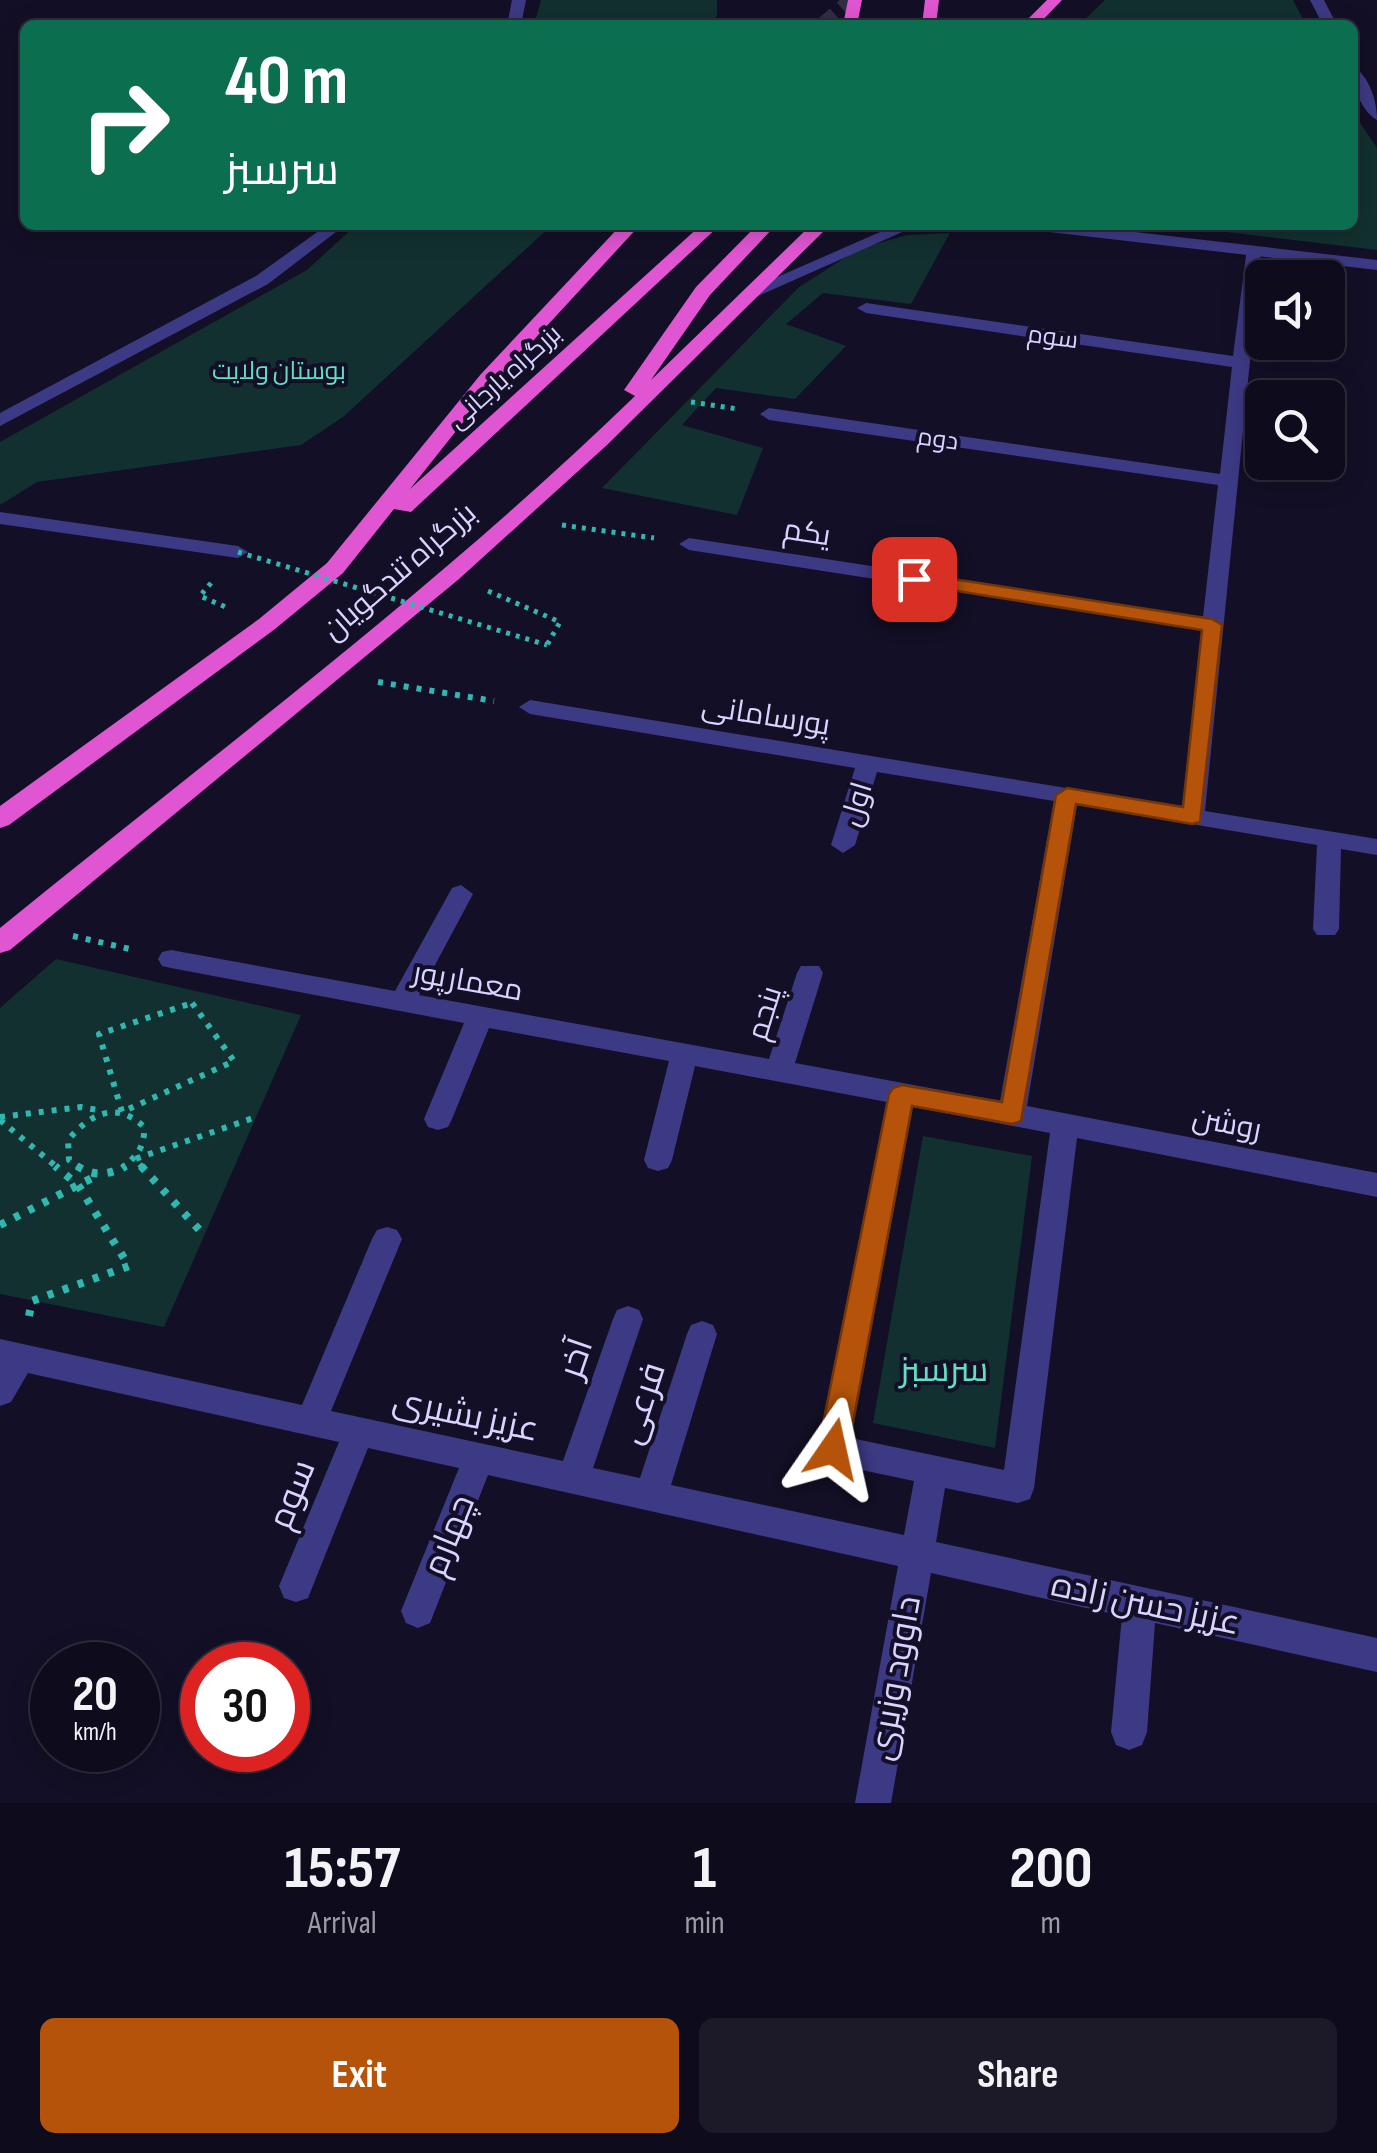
<!DOCTYPE html>
<html lang="en">
<head>
<meta charset="utf-8">
<style>
  body { margin:0; font-family:"Sofia Sans Condensed",Cairo,sans-serif; background:#1c1929; color:#f1f3f6; height:100vh; display:flex; flex-direction:column; font-size:38px; white-space:nowrap }
  * { box-sizing:border-box; margin:0 }
  p { font-size:32px; color:#9b9ba3 }
  .icon { flex:none; width:55px; height:55px; fill:none; stroke:currentColor; stroke-width:2; stroke-linecap:round; stroke-linejoin:round }
  .map { position:relative; height:1803px; overflow:hidden }
  .sheet { display:flex; flex-direction:column; background:#0e0b1c; flex:1 }
  .sheet>* { flex:none }
  .top-card { position:absolute; left:20px; top:20px; width:1338px; height:210px; border-radius:15px; box-shadow:0 5px 25px #0003,0 0 0 2px #2e2b3b; background:#0b6e4f; color:#fff; overflow:hidden }
  .fabs { position:absolute; left:1245px; top:260px; display:grid; gap:20px }
  .fabs a { display:grid; place-items:center; width:100px; height:100px; border-radius:15px; background:#0e0b1c; box-shadow:0 5px 25px #0003,0 0 0 2px #2e2b3b; font-size:50px }
  .speed { position:absolute; left:30px; top:1642px; display:flex; gap:20px; font-size:50px; font-weight:700; text-align:center }
  .speed>* { display:grid; place-content:center; width:130px; height:130px; border-radius:50%; background:#0e0b1c; box-shadow:0 5px 25px #0003,0 0 0 2px #2e2b3b; line-height:1 }
  .speed small { font-size:25px; font-weight:400 }
  .speed .limit { border:15px solid #d22; background:#fff; color:#111 }
  .pin { position:absolute; display:grid; place-items:center; width:85px; height:85px; color:#fff; margin:-42px; border-radius:20px; box-shadow:0 5px 15px #0006 }
  .me { position:absolute; width:110px; margin:-55px; rotate:11deg; stroke-linejoin:round; filter:drop-shadow(0 0 8px #0008) }
  .turn { display:flex; align-items:center; gap:35px; height:210px; padding:0 40px; font-size:45px }
  .turn .icon { width:130px; height:130px; stroke-width:2.5 }
  .turn b { display:block; font-size:70px; line-height:85px }
  .eta { display:flex; justify-content:space-evenly; align-items:center; height:170px; text-align:center }
  .eta b { font-size:60px; font-weight:700; line-height:70px }
  .button { display:flex; gap:20px; margin-top:auto; padding:20px 40px }
  .button a { flex:1; height:115px; border-radius:15px; background:#b45309; color:#fff; font-size:40px; font-weight:700; line-height:115px; text-align:center }
  .button a+a { background:#1c1929; color:#f1f3f6 }
  .map>svg:first-child { display:block }
</style>
</head>
<body>
<div class="map">
<svg width="1377" height="1803" viewBox="0 0 1377 1803">
  <rect width="100%" height="100%" fill="#130f26"/>
  <g fill="#12302f">
    <polygon points="541,0 717,0 717,15 711,25 534,25"/>
    <polygon points="1105,0 1293,0 1306,25 1079,25"/>
    <polygon points="1353,112 1377,148 1377,250 1168,225 1352,225"/>
    <polygon points="356,225 552,225 343,417 301,445 37,482 0,505 0,442 307,270"/>
    <polygon points="950,233 911,304 823,293 786,324 846,346 795,399 716,388 682,425 763,448 737,515 602,488 798,288 858,249 907,235"/>
    <polygon points="56,959 301,1015 164,1327 0,1294 0,1008"/>
    <polygon points="923,1136 1032,1156 995,1448 873,1423"/>
  </g>
  <g fill="none" stroke-linecap="round" stroke-linejoin="round">
    <polyline stroke="#312d47" stroke-width="16" stroke-dasharray="16 9" stroke-linecap="butt" points="823,25 852,0"/>
    <g stroke="#2fb8b0" stroke-width="5" stroke-dasharray="4 6" stroke-linecap="butt">
      <polyline points="691,402 738,409"/>
      <polyline points="562,525 654,538"/>
      <polyline points="211,583 200,596 228,608"/>
      <polyline points="488,591 560,622 547,645"/>
    </g>
    <g stroke="#2fb8b0" stroke-width="6" stroke-dasharray="5 8" stroke-linecap="butt">
      <polyline points="378,682 494,701"/>
      <polyline points="73,936 134,950"/>
      <polygon points="192,1003 234,1061 122,1112 99,1034"/>
      <polyline points="0,1117 81,1107 103,1111"/>
      <polyline points="0,1120 58,1168"/>
      <path d="M81 1168 69 1160 68 1140C90 1114 116 1100 144 1127 145 1147 137 1156 122 1168"/>
      <polyline points="143,1168 135,1159 256,1117"/>
    </g>
    <g stroke="#2fb8b0" stroke-width="8" stroke-dasharray="6 10" stroke-linecap="butt">
      <path d="M77 1166C94 1177 109 1175 126 1166"/>
      <polyline points="141,1166 204,1235"/>
      <polyline points="0,1225 98,1175"/>
      <polyline points="29,1316 32,1301 129,1266 78,1185 55,1166"/>
    </g>
    <g fill="#3d3a85" fill-rule="evenodd">
      <polygon points="512,0 526,0 521,25 507,25"/>
      <polygon points="327,225 345,225 268,284 0,426 0,413 256,276"/>
      <polygon points="0,512 238,546 248,552 238,558 0,524"/>
    </g>
    <path fill="#3d3a85" fill-rule="evenodd" d="M1247 248 1261 251 1205 811 1377 839V855L1341 849 1339 929 1335 935H1317L1313 929 1317 845 1077 805 1027 1106 1377 1173V1197L1077 1138 1034 1488 1030 1499 1018 1503 945 1488 936 1542 1377 1638V1672L1155 1623 1147 1732 1142 1745 1129 1750 1116 1745 1111 1732 1122 1616 931 1573 891 1803H855L898 1566 488 1475 430 1623 418 1628 406 1623 401 1611 459 1468 368 1448 308 1598 296 1602 284 1598 279 1586 339 1442 28 1373 11 1402 0 1406V1339L302 1405 372 1239 377 1230 387 1227 397 1230 402 1239 331 1411 563 1461 613 1319 617 1310 628 1306 639 1310 643 1319 593 1468 640 1478 687 1334 691 1325 702 1321 713 1325 717 1334 671 1485 904 1535 914 1481 833 1464 822 1459 817 1449 887 1102 695 1066 672 1160 668 1168 658 1171 648 1168 644 1160 669 1061 489 1028 452 1119 448 1127 438 1130 428 1127 424 1119 464 1023 171 968 162 966 158 959 162 952 171 950 395 991 452 888 461 885 473 894 419 995 769 1059 797 973 801 966H819L823 973 795 1063 1000 1101 1054 801 877 772 855 845 843 853 831 845 855 768 530 714 519 707 530 700 1182 807 1202 630 689 550 679 544 689 538 1203 617 1218 485 769 420 760 414 769 408 1220 474 1232 367 866 313 857 308 866 303 1233 356ZM913 1107 1050 1133 1004 1470 851 1438Z"/>
    <g fill="#3d3a85" fill-rule="evenodd">
      <polygon points="1310,0 1324,0 1337,25 1323,25"/>
      <path d="M1352 65C1369 76 1377 100 1377 120 1360 110 1352 85 1352 65Z"/>
      <polygon points="896,225 918,225 756,297 741,293"/>
      <polygon points="1024,225 1074,225 1377,260 1377,270 1032,230"/>
    </g>
    <g fill="#e055d1" fill-rule="evenodd">
      <polygon points="848,0 862,0 857,25 843,25"/>
      <polygon points="925,0 939,0 936,25 922,25"/>
      <polygon points="1047,0 1062,0 1038,25 1022,25"/>
      <polygon points="621,225 640,225 495,382 410,489 701,225 720,225 411,512 394,509 343,573 275,629 9,825 0,828 0,806 259,619 327,563 481,374"/>
      <path d="M757 225H776L710 295 651 380 811 225H830L607 445 459 579 10 950 0 953V928C214 754 437 588 635 396L624 390 696 287Z"/>
    </g>
    <polyline stroke="#2fb8b0" stroke-width="5" stroke-dasharray="4 6" stroke-linecap="butt" points="238,552 547,645"/>
  </g>
  <polygon fill="#b45309" stroke="#753606" stroke-width="2.5" points="914,573 1212,619 1222,625 1200,822 1192,824 1076,804 1021,1121 1012,1124 912,1106 848,1449 843,1459 833,1463 823,1459 818,1449 889,1094 893,1088 902,1085 1002,1102 1056,795 1067,788 1183,807 1202,630 907,583 907,575"/>
  <g text-anchor="middle" stroke-width="8" stroke-linejoin="round" paint-order="stroke">
    <g font-size="25" fill="#d9d4ff" stroke="#130f26">
      <text transform="translate(1053 336) rotate(8)" y="9">سوم</text>
      <text transform="translate(504 376) rotate(-42)" y="9">بزرگراه یارجانی</text>
      <text transform="translate(938 438) rotate(8)" y="9">دوم</text>
    </g>
    <g font-size="25" fill="#5fe0c0" stroke="#130f26">
      <text x="279" y="379">بوستان ولایت</text>
    </g>
    <g font-size="30" fill="#d9d4ff" stroke="#130f26">
      <text transform="translate(807 532) rotate(9)" y="10">یکم</text>
      <text transform="translate(399 571) rotate(-41)" y="10">بزرگراه تندگویان</text>
      <text transform="translate(766 715) rotate(9)" y="10">پورسامانی</text>
      <text transform="translate(856 804) rotate(-73)" y="10">اول</text>
      <text transform="translate(468 981) rotate(10)" y="10">معمارپور</text>
      <text transform="translate(764 1013) rotate(-73)" y="10">پنجم</text>
      <text transform="translate(1227 1123) rotate(11)" y="10">روشن</text>
    </g>
    <g font-size="35" fill="#d9d4ff" stroke="#130f26">
      <text transform="translate(575 1358) rotate(-71)" y="12">آخر</text>
      <text transform="translate(641 1403) rotate(-72)" y="12">فرعی</text>
      <text transform="translate(466 1414) rotate(12)" y="12">عزیز بشیری</text>
      <text transform="translate(291 1494) rotate(-68)" y="12">سوم</text>
      <text transform="translate(448 1535) rotate(-68)" y="12">چهارم</text>
      <text transform="translate(1146 1603) rotate(12)" y="12">عزیز حسن زاده</text>
      <text transform="translate(894 1678) rotate(-80)" y="12">داوود وزیری</text>
    </g>
    <g font-size="35" fill="#5fe0c0" stroke="#130f26">
      <text x="944" y="1381">سرسبز</text>
    </g>
  </g>
</svg>
<div class="fabs">
<a><svg class="icon" aria-label="sound" viewBox="0 0 24 24"><path d="M4 9h4l5-4v14l-5-4H4zM17 9q2 3 0 6"/></svg></a>
<a><svg class="icon" aria-label="search" viewBox="0 0 24 24"><circle cx="10" cy="10" r="6"/><path d="M15 15l6 6"/></svg></a>
</div>
<div class="speed"><div>20<small>km/h</small></div><div class="limit">30</div></div>
<div class="pin" style="left:914px;top:579px;background:#d93025"><svg class="icon" aria-label="arrive" viewBox="0 0 24 24"><path d="M6 21V4h12l-3 4 3 4H6"/></svg></div>
<svg class="me" style="left:833px;top:1449px" viewBox="-20 -20 40 40"><path d="M0-17L14 15 0 8-14 15z" fill="#b45309" stroke="#fff" stroke-width="4"/></svg>
<div class="top-card">
<div class="turn"><svg class="icon" aria-label="right" viewBox="0 0 24 24"><path d="M7 20v-9h11M14 6l5 5-5 5"/></svg><div><b>40 m</b>سرسبز</div></div>
</div>
</div>
<section class="sheet">
<div class="eta">
<div><b>15:57</b><p>Arrival</p></div>
<div><b>1</b><p>min</p></div>
<div><b>200</b><p>m</p></div>
</div>
<div class="button"><a>Exit</a><a>Share</a></div>
</section>
</body>
</html>
